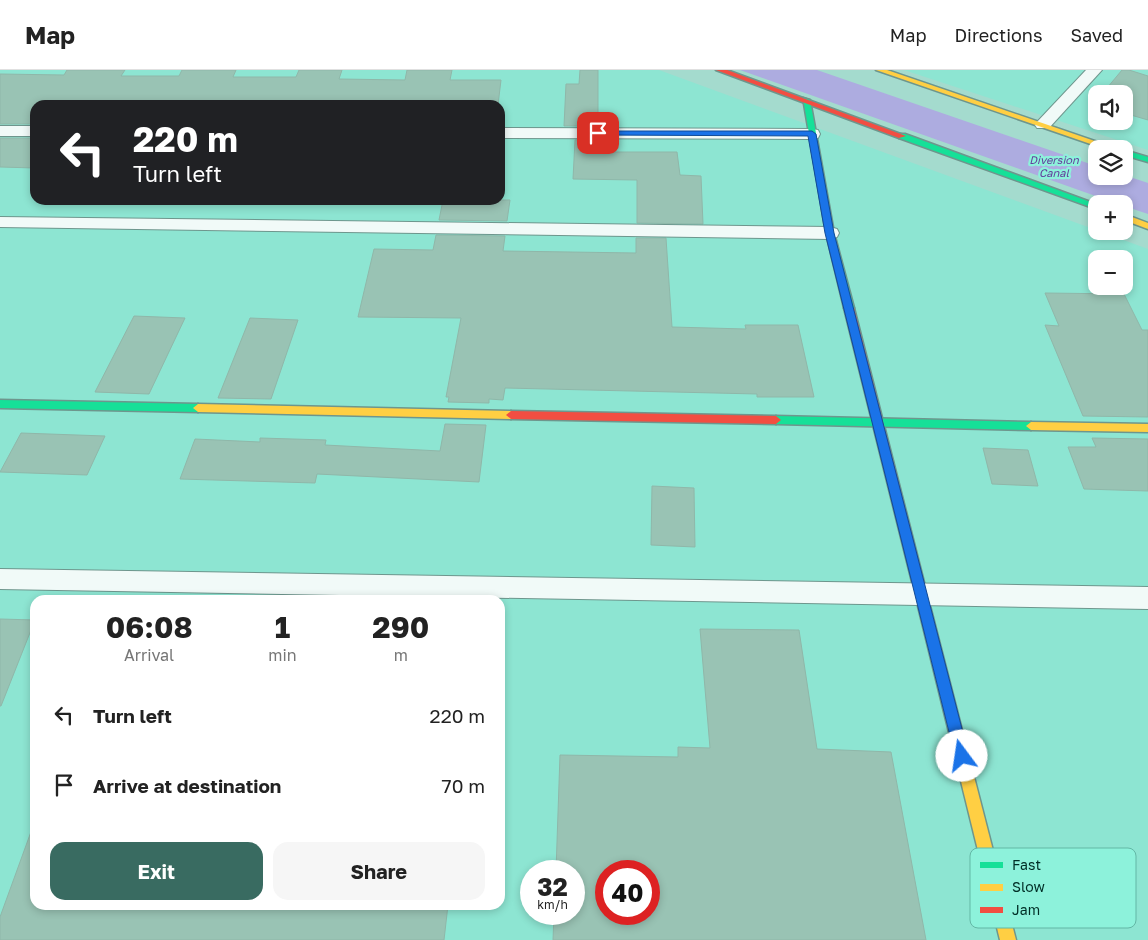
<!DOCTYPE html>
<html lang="en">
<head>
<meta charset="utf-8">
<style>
  body { margin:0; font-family:"Golos Text",sans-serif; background:#f6f6f6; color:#222; height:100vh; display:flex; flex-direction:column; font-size:19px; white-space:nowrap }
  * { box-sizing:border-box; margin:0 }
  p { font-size:16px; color:#767676 }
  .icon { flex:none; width:28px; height:28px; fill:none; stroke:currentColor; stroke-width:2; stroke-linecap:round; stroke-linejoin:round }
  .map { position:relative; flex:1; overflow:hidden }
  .sheet { position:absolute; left:30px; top:525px; width:475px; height:315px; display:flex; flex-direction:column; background:#fff; border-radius:15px; box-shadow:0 2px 8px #0003 }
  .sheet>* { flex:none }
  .banner { position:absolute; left:30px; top:30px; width:475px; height:105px; border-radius:15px; box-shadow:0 2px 8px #0003; background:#202124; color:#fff; overflow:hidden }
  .buttons { position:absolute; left:1088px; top:15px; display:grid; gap:10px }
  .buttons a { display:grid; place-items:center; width:45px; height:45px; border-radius:10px; background:#fff; box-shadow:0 2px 8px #0003; font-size:25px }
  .speed { position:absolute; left:520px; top:790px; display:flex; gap:10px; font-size:25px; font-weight:700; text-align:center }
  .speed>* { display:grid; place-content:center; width:65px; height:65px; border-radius:50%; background:#fff; box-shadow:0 2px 8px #0003; line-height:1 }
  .speed small { font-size:12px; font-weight:400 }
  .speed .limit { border:8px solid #d22; background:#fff; color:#111 }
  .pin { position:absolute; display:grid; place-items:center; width:42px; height:42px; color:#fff; margin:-21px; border-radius:10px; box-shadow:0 2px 8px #0006 }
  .me { position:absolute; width:55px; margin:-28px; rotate:346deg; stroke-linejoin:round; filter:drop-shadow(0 0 4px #0008) }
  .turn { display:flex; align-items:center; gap:18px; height:105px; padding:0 20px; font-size:22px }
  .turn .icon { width:65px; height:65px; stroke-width:2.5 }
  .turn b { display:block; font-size:35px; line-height:42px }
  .eta { display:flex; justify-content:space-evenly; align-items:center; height:85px; text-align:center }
  .eta b { font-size:30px; font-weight:700; line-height:35px }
  .primary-button { display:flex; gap:10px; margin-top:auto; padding:10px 20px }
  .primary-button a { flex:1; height:58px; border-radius:15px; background:#396b61; color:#fff; font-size:20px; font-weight:700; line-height:58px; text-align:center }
  .primary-button a+a { background:#f6f6f6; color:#222 }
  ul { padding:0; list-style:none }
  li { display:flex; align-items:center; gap:15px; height:70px; padding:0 20px }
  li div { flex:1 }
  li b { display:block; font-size:19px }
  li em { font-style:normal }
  header { display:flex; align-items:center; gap:30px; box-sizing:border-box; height:70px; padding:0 25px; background:#fff; border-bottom:1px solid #e0e0e0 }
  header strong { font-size:24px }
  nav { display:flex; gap:28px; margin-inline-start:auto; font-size:18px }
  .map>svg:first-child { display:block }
</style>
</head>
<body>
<header>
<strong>Map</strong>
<nav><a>Map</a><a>Directions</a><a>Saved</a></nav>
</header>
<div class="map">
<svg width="1148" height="870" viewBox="0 0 1148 870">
  <rect width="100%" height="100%" fill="#a4dbce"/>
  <g fill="#8de5d2" fill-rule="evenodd">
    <path d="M0 0H659L1148 179V870H0ZM35 35H500V130H35ZM1096 189H1124V216H1096ZM35 530H500V835H35ZM531 801H574V844H531ZM606 801H649V844H606Z"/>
    <path d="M904 0H1148V80ZM1096 24H1124V51H1096Z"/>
  </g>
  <polygon fill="#adace0" points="740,0 817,0 1096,96 1096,106 1124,105 1148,113 1148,144 1124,136 1124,134 1118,134"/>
  <g fill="#99c3b4" stroke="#8fb7a9" fill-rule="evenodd">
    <polygon points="67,0 125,0 121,6 179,6 182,0 236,0 233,7 296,7 299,0 342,0 339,9 405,10 407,0 452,0 450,10 501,10 498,35 35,35 35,54 0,54 0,4 64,5"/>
    <polygon points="580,0 598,0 598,56 564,56 566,14 579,14"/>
    <polygon points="1122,0 1129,0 1148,6 1148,50 1124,43 1124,24 1102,24"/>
    <polygon points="0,68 35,68 35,98 0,97"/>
    <polygon points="575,70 598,70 598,82 677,82 680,105 701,106 703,154 637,153 637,110 573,109"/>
    <polygon points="443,130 510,130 507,151 439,150"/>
    <polygon points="436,165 505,166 503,181 636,183 636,168 666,168 672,257 746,259 745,255 798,255 814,327 757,327 757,324 505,318 503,330 489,329 489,333 448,332 449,327 446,327 461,248 358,247 374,179 433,180"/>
    <polygon points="1045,223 1124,224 1142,260 1148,260 1148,347 1083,346 1045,255 1059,256"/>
    <polygon points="134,246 185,248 149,324 95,322"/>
    <polygon points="250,248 298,250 271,329 218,328"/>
    <polygon points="445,354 486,355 479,412 317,404 315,413 180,409 195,369 260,372 260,368 326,370 325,375 440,381"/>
    <polygon points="21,363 105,366 87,405 0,402"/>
    <polygon points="1092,368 1148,369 1148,421 1084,419 1068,377 1096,377"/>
    <polygon points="983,378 1028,380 1038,416 992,414"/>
    <polygon points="652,416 694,418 695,477 651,475"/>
    <polygon points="0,549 35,550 1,636 0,636"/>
    <path d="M700 559 799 560 817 679 891 682 926 870H553L554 844H574V801H556L560 685 678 687V677L710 678ZM606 801H649V844H606Z"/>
    <polygon points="32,759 35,759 35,835 448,835 444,870 0,870 0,847"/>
  </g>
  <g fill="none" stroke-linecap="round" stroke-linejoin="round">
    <defs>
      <g id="street">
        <polygon points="1086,0 1102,0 1049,58 1037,58 1035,55 1037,52"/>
        <rect x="0" y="56" width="35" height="10"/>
        <polygon points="500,58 812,59 818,60 820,64 818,68 812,69 500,68"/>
        <polygon points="0,147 830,157 837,159 839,163 837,167 830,169 0,157"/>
        <polygon points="0,499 1148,517 1148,539 0,519"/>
      </g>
      <g id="fast">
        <polygon points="803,28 810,30 834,163 854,238 849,241 844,238 826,163"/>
        <polygon points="899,64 905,64 1096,134 1096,139 899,68"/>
        <polygon points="1124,80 1148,87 1148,92 1124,85"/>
        <polygon points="0,330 198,334 203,338 198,342 0,338"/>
        <polygon points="776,346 1031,352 1036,356 1031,360 776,354 771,350"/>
      </g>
      <g id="slow">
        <polygon points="876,0 887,0 1118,79 1105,79"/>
        <polygon points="1124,144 1148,153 1148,159 1124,150"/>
        <polygon points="198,334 511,341 516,345 511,349 198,342 193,338"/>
        <polygon points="1031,352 1148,354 1148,362 1031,360 1026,356"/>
        <polygon points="922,523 926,524 928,528 1016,870 1000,870 916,528 918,524"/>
      </g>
      <g id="jam">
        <polygon points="716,0 727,0 906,66 899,68"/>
        <polygon points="849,235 854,238 928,528 926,532 922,533 918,532 916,528 844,238"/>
        <polygon points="511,341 776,346 781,350 776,354 511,349 506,345"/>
      </g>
    </defs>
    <use href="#street" stroke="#6e968d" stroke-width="2"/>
    <use href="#fast" stroke="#6e968d" stroke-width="3"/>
    <use href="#slow" stroke="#6e968d" stroke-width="3"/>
    <use href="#jam" stroke="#6e968d" stroke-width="3"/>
    <use href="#street" fill="#f1faf8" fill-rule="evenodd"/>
    <use href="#fast" fill="#16e098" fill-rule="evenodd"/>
    <use href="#slow" fill="#ffcf43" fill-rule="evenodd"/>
    <use href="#jam" fill="#f24e42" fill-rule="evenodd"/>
  </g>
  <polygon fill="#1a73e8" stroke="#114b97" points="595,61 812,61 816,64 834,163 969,686 967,691 962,693 957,691 955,686 825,163 808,66 598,65 594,63"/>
  <g text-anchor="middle" stroke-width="4.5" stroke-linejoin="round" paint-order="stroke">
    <g font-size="11" font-style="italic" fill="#623f9b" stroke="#8df2db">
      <text x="1054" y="94">Diversion<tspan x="1054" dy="13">Canal</tspan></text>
    </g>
  </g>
  <rect x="970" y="778" width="166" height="80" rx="8" fill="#8df2db" stroke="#63b7a5" stroke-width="1"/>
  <rect x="980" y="792" width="23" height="6" fill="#16e098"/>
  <rect x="980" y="814" width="23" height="7" fill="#ffcf43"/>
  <rect x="980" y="837" width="23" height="6" fill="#f24e42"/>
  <g font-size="14" fill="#002e26">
    <text x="1012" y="800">Fast</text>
    <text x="1012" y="822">Slow</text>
    <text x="1012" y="845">Jam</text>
  </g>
</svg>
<div class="buttons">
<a><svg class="icon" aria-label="sound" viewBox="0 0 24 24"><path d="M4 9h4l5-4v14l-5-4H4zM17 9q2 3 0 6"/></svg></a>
<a><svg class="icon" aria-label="layers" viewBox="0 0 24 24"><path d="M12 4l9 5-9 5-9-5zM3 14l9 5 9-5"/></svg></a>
<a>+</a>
<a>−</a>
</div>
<div class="speed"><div>32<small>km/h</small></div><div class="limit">40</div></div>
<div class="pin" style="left:598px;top:63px;background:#d93025"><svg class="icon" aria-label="arrive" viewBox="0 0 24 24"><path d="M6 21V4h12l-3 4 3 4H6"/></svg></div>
<svg class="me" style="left:962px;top:686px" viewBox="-20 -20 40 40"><circle r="19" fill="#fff"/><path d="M0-13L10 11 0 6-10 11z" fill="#1a73e8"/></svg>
<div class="banner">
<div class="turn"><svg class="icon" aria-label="left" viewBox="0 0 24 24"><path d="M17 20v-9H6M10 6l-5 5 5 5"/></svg><div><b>220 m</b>Turn left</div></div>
</div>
<section class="sheet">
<div class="eta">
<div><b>06:08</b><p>Arrival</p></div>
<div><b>1</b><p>min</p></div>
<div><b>290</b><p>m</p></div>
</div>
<ul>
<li><svg class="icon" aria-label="left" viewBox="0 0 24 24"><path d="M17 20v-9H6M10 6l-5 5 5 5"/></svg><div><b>Turn left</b></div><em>220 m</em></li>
<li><svg class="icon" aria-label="arrive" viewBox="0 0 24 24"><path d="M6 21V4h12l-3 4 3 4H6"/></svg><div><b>Arrive at destination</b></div><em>70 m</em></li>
</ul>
<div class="primary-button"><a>Exit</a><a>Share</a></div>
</section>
</div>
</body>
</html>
